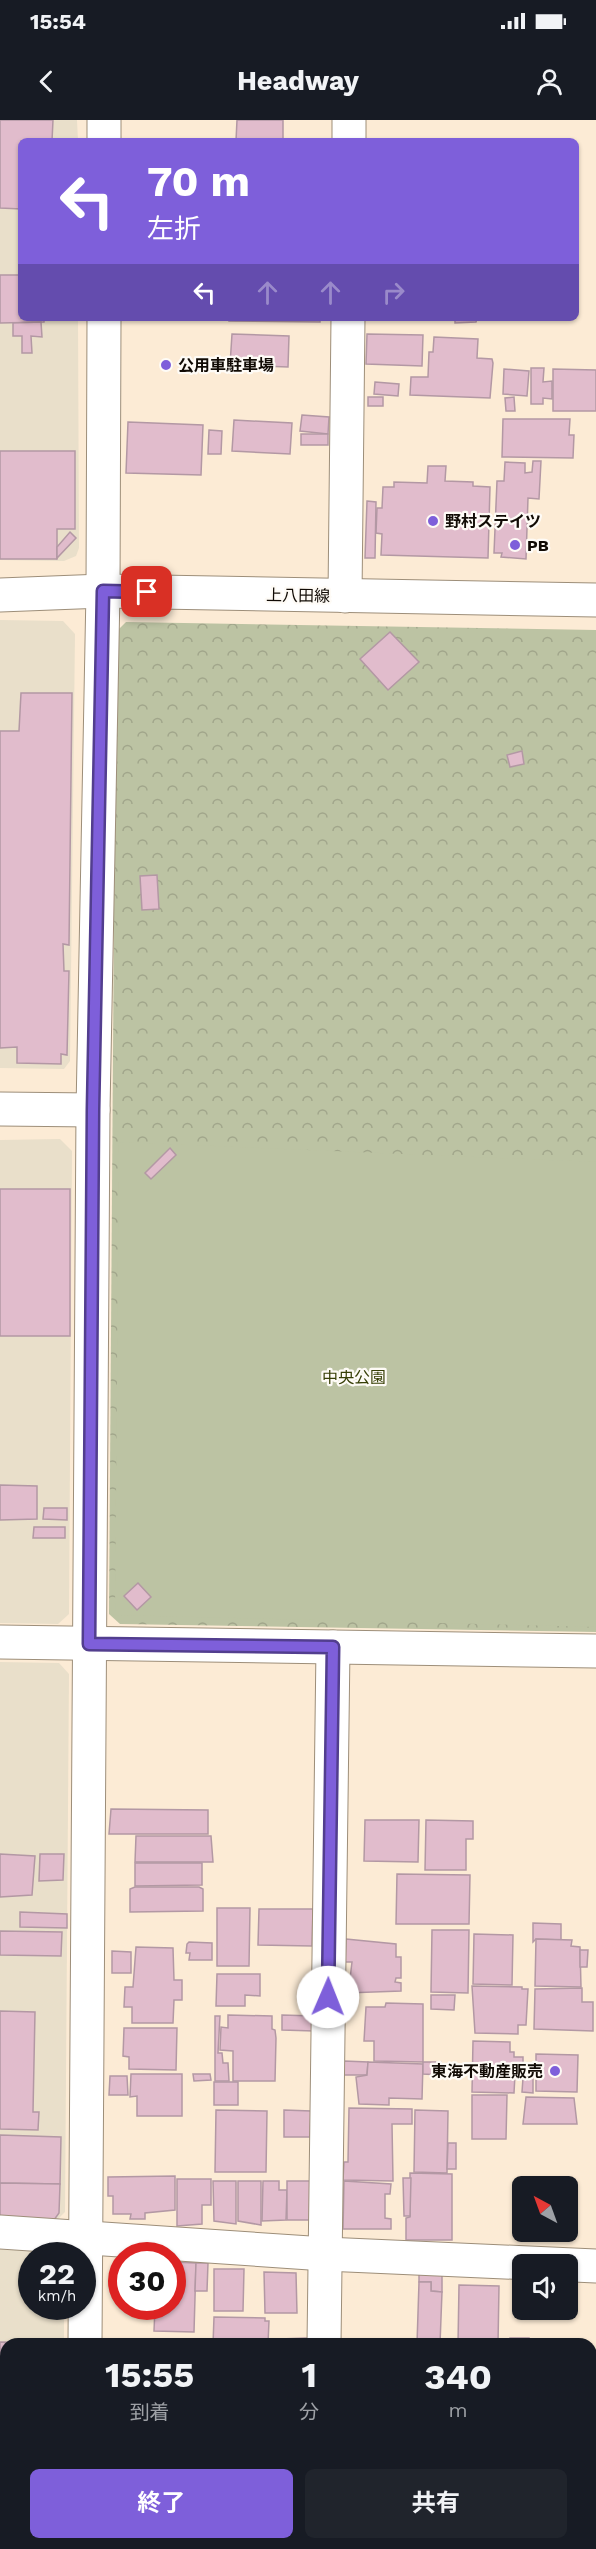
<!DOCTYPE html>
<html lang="ja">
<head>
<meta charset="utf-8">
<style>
  body { margin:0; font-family:"Work Sans","Noto Sans JP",sans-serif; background:#20242c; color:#f1f3f6; height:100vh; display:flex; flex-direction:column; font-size:22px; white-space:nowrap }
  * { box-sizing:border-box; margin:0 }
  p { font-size:20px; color:#9ea1a6 }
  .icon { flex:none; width:33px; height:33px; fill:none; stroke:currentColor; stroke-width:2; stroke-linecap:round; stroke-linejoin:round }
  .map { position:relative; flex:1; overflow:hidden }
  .side { position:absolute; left:0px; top:2218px; width:597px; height:212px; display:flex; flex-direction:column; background:#171b24; border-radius:18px 18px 0 0; box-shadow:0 2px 4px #0004 }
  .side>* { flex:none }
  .hud { position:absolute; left:18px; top:18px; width:561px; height:183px; border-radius:9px; box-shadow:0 2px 4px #0004; background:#7e5fda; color:#fff; overflow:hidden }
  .needle { width:39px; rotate:319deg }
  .controls { position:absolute; left:512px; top:2056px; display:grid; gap:12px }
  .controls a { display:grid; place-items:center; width:66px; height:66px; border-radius:9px; background:#171b24; box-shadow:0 2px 4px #0004; font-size:30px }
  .speed { position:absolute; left:18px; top:2122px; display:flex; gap:12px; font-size:30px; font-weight:700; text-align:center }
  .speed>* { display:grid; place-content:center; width:78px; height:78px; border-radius:50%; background:#171b24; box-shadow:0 2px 4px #0004; line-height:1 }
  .speed small { font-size:15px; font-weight:400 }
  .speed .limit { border:9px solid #d22; background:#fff; color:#111 }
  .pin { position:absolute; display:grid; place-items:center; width:51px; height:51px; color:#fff; margin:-26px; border-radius:12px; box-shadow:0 3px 9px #0006 }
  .me { position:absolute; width:66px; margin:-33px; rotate:1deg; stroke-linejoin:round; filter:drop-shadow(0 0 4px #0008) }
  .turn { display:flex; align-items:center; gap:21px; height:126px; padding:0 30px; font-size:27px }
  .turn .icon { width:78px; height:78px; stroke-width:2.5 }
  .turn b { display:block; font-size:42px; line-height:51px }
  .lanes { display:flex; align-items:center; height:57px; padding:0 30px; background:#0003; justify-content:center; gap:30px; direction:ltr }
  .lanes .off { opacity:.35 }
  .eta { display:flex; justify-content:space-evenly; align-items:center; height:102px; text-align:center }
  .eta b { font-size:36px; font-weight:700; line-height:42px }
  .action { display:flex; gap:12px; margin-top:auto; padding:12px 30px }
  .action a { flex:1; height:69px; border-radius:9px; background:#7e5fda; color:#fff; font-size:24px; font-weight:700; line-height:69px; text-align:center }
  .action a+a { background:#20242c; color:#f1f3f6 }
  .status { display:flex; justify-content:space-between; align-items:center; height:42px; padding:0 30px; background:#171b24; direction:ltr }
  .status svg { height:16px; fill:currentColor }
  header { display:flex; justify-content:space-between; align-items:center; height:78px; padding:0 30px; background:#171b24; font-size:27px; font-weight:700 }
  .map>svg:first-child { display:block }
</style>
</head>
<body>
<div class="status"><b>15:54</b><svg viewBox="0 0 49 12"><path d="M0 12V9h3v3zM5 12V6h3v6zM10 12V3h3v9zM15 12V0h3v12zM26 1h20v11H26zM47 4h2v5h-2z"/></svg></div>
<header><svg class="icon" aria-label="back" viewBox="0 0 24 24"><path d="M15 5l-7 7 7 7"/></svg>Headway<svg class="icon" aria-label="person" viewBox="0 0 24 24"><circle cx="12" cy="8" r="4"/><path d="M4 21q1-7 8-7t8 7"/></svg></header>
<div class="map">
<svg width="596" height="2429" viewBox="0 0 596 2429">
  <defs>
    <pattern id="park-crowns" width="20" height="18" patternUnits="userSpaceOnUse" patternTransform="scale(1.5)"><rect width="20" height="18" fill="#bcc3a3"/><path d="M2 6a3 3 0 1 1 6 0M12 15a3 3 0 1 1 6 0" fill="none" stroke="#a1a68b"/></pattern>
  </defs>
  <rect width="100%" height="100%" fill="#fcebd5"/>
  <g fill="#e9dfca">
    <polygon points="0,0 77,0 78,21 21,21 21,198 78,198 79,428 76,436 64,441 0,440"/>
    <polygon points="0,500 63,501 75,514 70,941 64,949 0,948"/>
    <polygon points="60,1019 72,1031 69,1494 58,1504 0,1503 0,1020"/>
    <polygon points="0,1542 59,1543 69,1554 65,2092 56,2101 0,2098"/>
    <polygon points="0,2129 54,2132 58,2136 32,2136 32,2187 64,2187 64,2224 6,2224 6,2424 62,2424 62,2429 0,2429"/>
  </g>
  <polygon fill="url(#park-crowns)" points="126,502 596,510 596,1512 120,1504 109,1494 116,512"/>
  <polygon fill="#bcc3a3" points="119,1022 596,1042 596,1507 115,1495"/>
  <g fill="#e1bccc" stroke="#b398a4" stroke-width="1.5">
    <polygon points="0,0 53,0 52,21 21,21 21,89 0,88"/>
    <polygon points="237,0 283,0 283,21 236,21"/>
    <polygon points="0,155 21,155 21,198 44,198 44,202 0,203"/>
    <polygon points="229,198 320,198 320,202 229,201"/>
    <polygon points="434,198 477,198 476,202 455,203 455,200"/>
    <polygon points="41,202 42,217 31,216 32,233 22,233 22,216 13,216 13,203"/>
    <polygon points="232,214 289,216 288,247 230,245"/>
    <polygon points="367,214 423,215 422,246 366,244"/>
    <polygon points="434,217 478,219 477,238 492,239 493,243 490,278 410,275 411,257 428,257 429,232 433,232"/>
    <polygon points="531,248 544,248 543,262 552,261 552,279 543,278 543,284 531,284"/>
    <polygon points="504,249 529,251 527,276 503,274"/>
    <polygon points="553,249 596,250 596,291 553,291"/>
    <polygon points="375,262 399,264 398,276 374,274"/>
    <rect x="368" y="277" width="15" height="9"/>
    <polygon points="514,277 515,291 506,291 505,278"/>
    <polygon points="302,295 329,297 328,314 300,311"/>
    <polygon points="503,299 570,299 569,315 574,315 573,338 502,337"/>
    <polygon points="234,300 292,303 290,334 232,331"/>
    <polygon points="128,302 203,305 201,355 126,353"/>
    <polygon points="209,310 222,311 221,334 208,334"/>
    <rect x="301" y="314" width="27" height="11"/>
    <polygon points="0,331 75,331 75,409 57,409 57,439 0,439"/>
    <polygon points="533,341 541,341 539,379 528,378 526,439 501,437 502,433 494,433 497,361 504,361 505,342 525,343 525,353 532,352"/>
    <polygon points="428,346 446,346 445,361 473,362 473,366 490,367 488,438 381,435 382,414 376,413 377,388 382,388 383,367 394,367 394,362 427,363"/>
    <polygon points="367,381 376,382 375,438 365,438"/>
    <polygon points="70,412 76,418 57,438 57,427"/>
    <polygon points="390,512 419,542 388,570 360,539"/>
    <polygon points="21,573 72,573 69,825 63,824 64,851 69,851 67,935 61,934 61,944 17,943 17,927 0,928 0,611 19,611"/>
    <polygon points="522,631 524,644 510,647 507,635"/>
    <polygon points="157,755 159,789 142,790 140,756"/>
    <polygon points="170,1028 176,1035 151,1059 145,1053"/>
    <rect x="0" y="1069" width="70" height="147"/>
    <polygon points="0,1365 37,1366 37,1399 0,1400"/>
    <polygon points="44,1388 67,1388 67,1400 43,1399"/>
    <polygon points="34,1407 65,1407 65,1418 33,1418"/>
    <polygon points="138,1463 151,1477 137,1490 124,1476"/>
    <polygon points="111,1689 208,1690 208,1714 109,1714"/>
    <polygon points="365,1700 419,1700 418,1742 364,1741"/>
    <polygon points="426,1700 473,1701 473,1719 466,1719 466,1750 425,1750"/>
    <polygon points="136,1716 211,1716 213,1742 135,1742"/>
    <polygon points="0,1734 35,1736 32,1775 0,1777"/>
    <polygon points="40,1734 64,1734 63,1760 39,1761"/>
    <polygon points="135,1743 202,1743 202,1765 135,1766"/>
    <polygon points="397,1754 470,1755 469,1804 396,1804"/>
    <polygon points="135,1767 199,1767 203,1769 203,1791 130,1792 130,1769"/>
    <polygon points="217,1788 250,1788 249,1846 217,1846"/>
    <polygon points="259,1789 313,1789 312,1826 258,1825"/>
    <polygon points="20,1792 67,1794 67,1808 20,1807"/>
    <polygon points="533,1803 561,1804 561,1820 536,1819 533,1822"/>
    <polygon points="432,1810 469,1810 468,1873 431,1872"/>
    <polygon points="0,1811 62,1812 61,1836 0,1835"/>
    <polygon points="474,1814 513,1815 512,1865 473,1864"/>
    <polygon points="346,1819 396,1824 396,1837 401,1837 401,1858 396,1858 395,1862 401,1863 401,1871 346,1873 346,1859 350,1859 352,1842 345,1842"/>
    <polygon points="536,1819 572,1820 571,1826 580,1827 581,1867 535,1866"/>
    <polygon points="189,1822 212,1823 212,1840 189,1840 190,1833 186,1833 187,1824"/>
    <polygon points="136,1827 173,1828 174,1860 182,1860 182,1880 174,1880 173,1903 132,1903 132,1887 124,1887 125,1867 133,1867"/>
    <polygon points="580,1830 588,1830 587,1847 580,1847"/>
    <polygon points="112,1831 131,1832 131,1853 112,1853"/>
    <polygon points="217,1854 260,1854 260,1876 245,1875 245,1886 216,1886"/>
    <polygon points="472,1866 522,1867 522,1869 528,1869 526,1905 518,1905 518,1914 475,1913"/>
    <polygon points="582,1868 582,1882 593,1882 593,1911 534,1909 535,1869"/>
    <polygon points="431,1875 455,1875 454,1890 431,1889"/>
    <polygon points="386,1883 423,1884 423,1942 374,1941 374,1921 364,1921 366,1887 385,1887"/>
    <polygon points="0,1891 35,1892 33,1992 39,1992 38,2010 0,2009"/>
    <polygon points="228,1895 272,1896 272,1909 275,1910 276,1918 275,1961 233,1961 233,1931 220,1930 221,1907 228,1908"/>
    <polygon points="282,1895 314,1896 314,1911 282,1910"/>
    <polygon points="215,1896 220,1896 218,1933 222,1933 223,1943 228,1943 229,1961 215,1961"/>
    <polygon points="124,1908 177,1908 176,1950 129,1949 129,1937 123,1936"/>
    <polygon points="473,1921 510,1922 510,1932 514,1932 514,1937 523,1937 523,1955 515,1955 514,1973 472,1972"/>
    <polygon points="536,1934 578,1935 577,1972 536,1971"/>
    <polygon points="344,1941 368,1942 367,1955 344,1955"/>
    <polygon points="368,1942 423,1944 422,1979 389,1978 389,1985 359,1984 356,1957 367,1955"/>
    <polygon points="423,1942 441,1942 440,1955 423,1954"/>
    <polygon points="131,1954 182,1954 182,1996 137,1996 137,1976 130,1977"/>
    <polygon points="193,1954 210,1954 211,1960 194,1961"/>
    <polygon points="110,1956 127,1956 128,1975 109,1975"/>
    <polygon points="523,1958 533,1959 533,1973 522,1972"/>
    <rect x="214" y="1962" width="24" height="23"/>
    <polygon points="472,1975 507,1975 506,2019 472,2019"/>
    <polygon points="526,1977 574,1978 577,2004 523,2004"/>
    <polygon points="349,1988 412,1989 412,2004 392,2004 393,2061 343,2060 344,2042 348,2042"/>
    <polygon points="216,1990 267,1991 266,2052 215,2052"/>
    <polygon points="284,1990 311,1991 310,2017 284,2017"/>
    <polygon points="415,1990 448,1991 447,2053 414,2052"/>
    <polygon points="0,2015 61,2017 60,2064 0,2063"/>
    <polygon points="448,2023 456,2023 456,2049 447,2049"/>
    <polygon points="410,2053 452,2054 452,2120 406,2120 406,2098 410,2097"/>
    <polygon points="175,2056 175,2090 145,2093 145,2099 130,2099 131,2094 113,2094 113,2076 108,2076 108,2057"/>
    <polygon points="403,2058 411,2058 410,2096 404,2096"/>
    <polygon points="177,2059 211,2059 211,2085 202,2085 202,2104 177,2106"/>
    <polygon points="213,2061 236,2061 236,2104 214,2101"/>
    <polygon points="238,2061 261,2061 261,2105 238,2101"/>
    <polygon points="263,2061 279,2061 279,2070 287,2070 286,2100 262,2101"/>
    <rect x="287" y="2061" width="24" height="39"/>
    <polygon points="344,2061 391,2064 390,2074 385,2074 385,2098 391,2099 391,2109 343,2109"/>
    <polygon points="0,2063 60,2064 59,2093 54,2100 0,2098"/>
    <polygon points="172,2142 196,2143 194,2212 154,2211 155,2187 172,2187"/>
    <polygon points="196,2143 208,2143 207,2171 195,2171"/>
    <polygon points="214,2149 244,2149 243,2191 214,2191"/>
    <polygon points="264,2152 296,2153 297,2193 265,2193"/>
    <polygon points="419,2154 442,2154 442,2172 431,2171 431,2162 419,2162"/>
    <polygon points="419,2162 431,2162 431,2171 442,2172 440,2224 417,2224"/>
    <polygon points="459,2165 499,2166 498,2224 458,2224"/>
    <polygon points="214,2197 265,2198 265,2201 269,2201 268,2224 213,2224"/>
    <polygon points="307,2218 308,2224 281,2224 280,2219"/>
    <rect x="510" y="2218" width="19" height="6"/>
    <polygon points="0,2222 61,2223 61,2224 6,2224 6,2256 0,2256"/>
    <polygon points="0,2298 5,2298 6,2308 4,2329 0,2329"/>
    <rect x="124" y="2424" width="82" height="5"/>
    <polygon points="212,2424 268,2424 267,2429 212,2429"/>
    <polygon points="386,2424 441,2424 439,2429 384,2429"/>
  </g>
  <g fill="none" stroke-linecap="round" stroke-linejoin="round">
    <defs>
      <g id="minor">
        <polyline points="104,21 104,0"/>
        <polyline points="349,21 349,0"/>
        <polyline points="0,475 103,471 596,480"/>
        <polyline points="345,476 348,198"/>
        <polyline points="0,989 93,990"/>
        <polyline points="0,1522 596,1531"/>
        <polyline points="0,2112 325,2134 596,2146"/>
        <polyline points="85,2224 93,990 103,471 104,198"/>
        <polyline points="324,2224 333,1527"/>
        <polyline points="84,2429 84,2424"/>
        <polyline points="321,2429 321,2424"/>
      </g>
    </defs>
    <use href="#minor" stroke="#9d8e79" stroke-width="35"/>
    <use href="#minor" stroke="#fff" stroke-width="33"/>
  </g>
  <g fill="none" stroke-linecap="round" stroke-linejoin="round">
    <defs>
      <polyline id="route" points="147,472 103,471 93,990 89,1524 333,1527 328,1877"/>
    </defs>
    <use href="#route" stroke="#523e8e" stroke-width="15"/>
    <use href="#route" stroke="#7e5fda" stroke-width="10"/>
  </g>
  <g fill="#7e5fda" stroke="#fefbf6" stroke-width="2">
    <circle cx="166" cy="245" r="6"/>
    <circle cx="433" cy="401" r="6"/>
    <circle cx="515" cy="425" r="6"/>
    <circle cx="555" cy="1951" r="6"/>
  </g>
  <g text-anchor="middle" stroke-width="4.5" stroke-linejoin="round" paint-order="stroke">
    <g font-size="16" font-weight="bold" fill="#110b05" stroke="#fefbf6" text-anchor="start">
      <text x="178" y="251">公用車駐車場</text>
      <text x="445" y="407">野村ステイツ</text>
      <text x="527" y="431">PB</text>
      <text x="543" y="1957" text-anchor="end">東海不動産販売</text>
    </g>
    <g font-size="16" fill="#110b05" stroke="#fefbf6">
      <text transform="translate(298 475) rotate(1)" y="6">上八田線</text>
    </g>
    <g font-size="16" fill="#373f06" stroke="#fefbf6">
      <text x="354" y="1263">中央公園</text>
    </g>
  </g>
</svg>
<div class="controls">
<a><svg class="needle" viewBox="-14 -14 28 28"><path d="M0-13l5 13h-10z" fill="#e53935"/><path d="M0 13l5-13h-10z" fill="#9ea1a6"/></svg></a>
<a><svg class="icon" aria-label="sound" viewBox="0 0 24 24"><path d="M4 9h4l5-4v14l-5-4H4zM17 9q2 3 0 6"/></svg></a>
</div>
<div class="speed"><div>22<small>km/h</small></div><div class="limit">30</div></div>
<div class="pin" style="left:147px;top:472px;background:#d93025"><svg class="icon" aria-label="arrive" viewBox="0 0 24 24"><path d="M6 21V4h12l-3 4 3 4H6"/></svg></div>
<svg class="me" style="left:328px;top:1877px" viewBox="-20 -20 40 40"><circle r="19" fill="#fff"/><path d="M0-13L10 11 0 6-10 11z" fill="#7e5fda"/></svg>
<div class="hud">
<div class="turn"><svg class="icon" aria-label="left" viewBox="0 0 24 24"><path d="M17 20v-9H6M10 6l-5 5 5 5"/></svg><div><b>70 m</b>左折</div></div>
<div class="lanes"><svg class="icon" aria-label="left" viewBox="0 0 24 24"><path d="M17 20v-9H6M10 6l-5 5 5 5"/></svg><svg class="icon off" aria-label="ahead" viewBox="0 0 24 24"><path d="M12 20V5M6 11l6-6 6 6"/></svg><svg class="icon off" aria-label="ahead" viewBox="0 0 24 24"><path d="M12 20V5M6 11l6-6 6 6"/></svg><svg class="icon off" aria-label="right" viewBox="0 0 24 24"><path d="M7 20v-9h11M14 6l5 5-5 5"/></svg></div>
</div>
<section class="side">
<div class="eta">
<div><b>15:55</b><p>到着</p></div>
<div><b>1</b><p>分</p></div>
<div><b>340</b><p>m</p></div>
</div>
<div class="action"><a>終了</a><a>共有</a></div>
</section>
</div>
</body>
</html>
